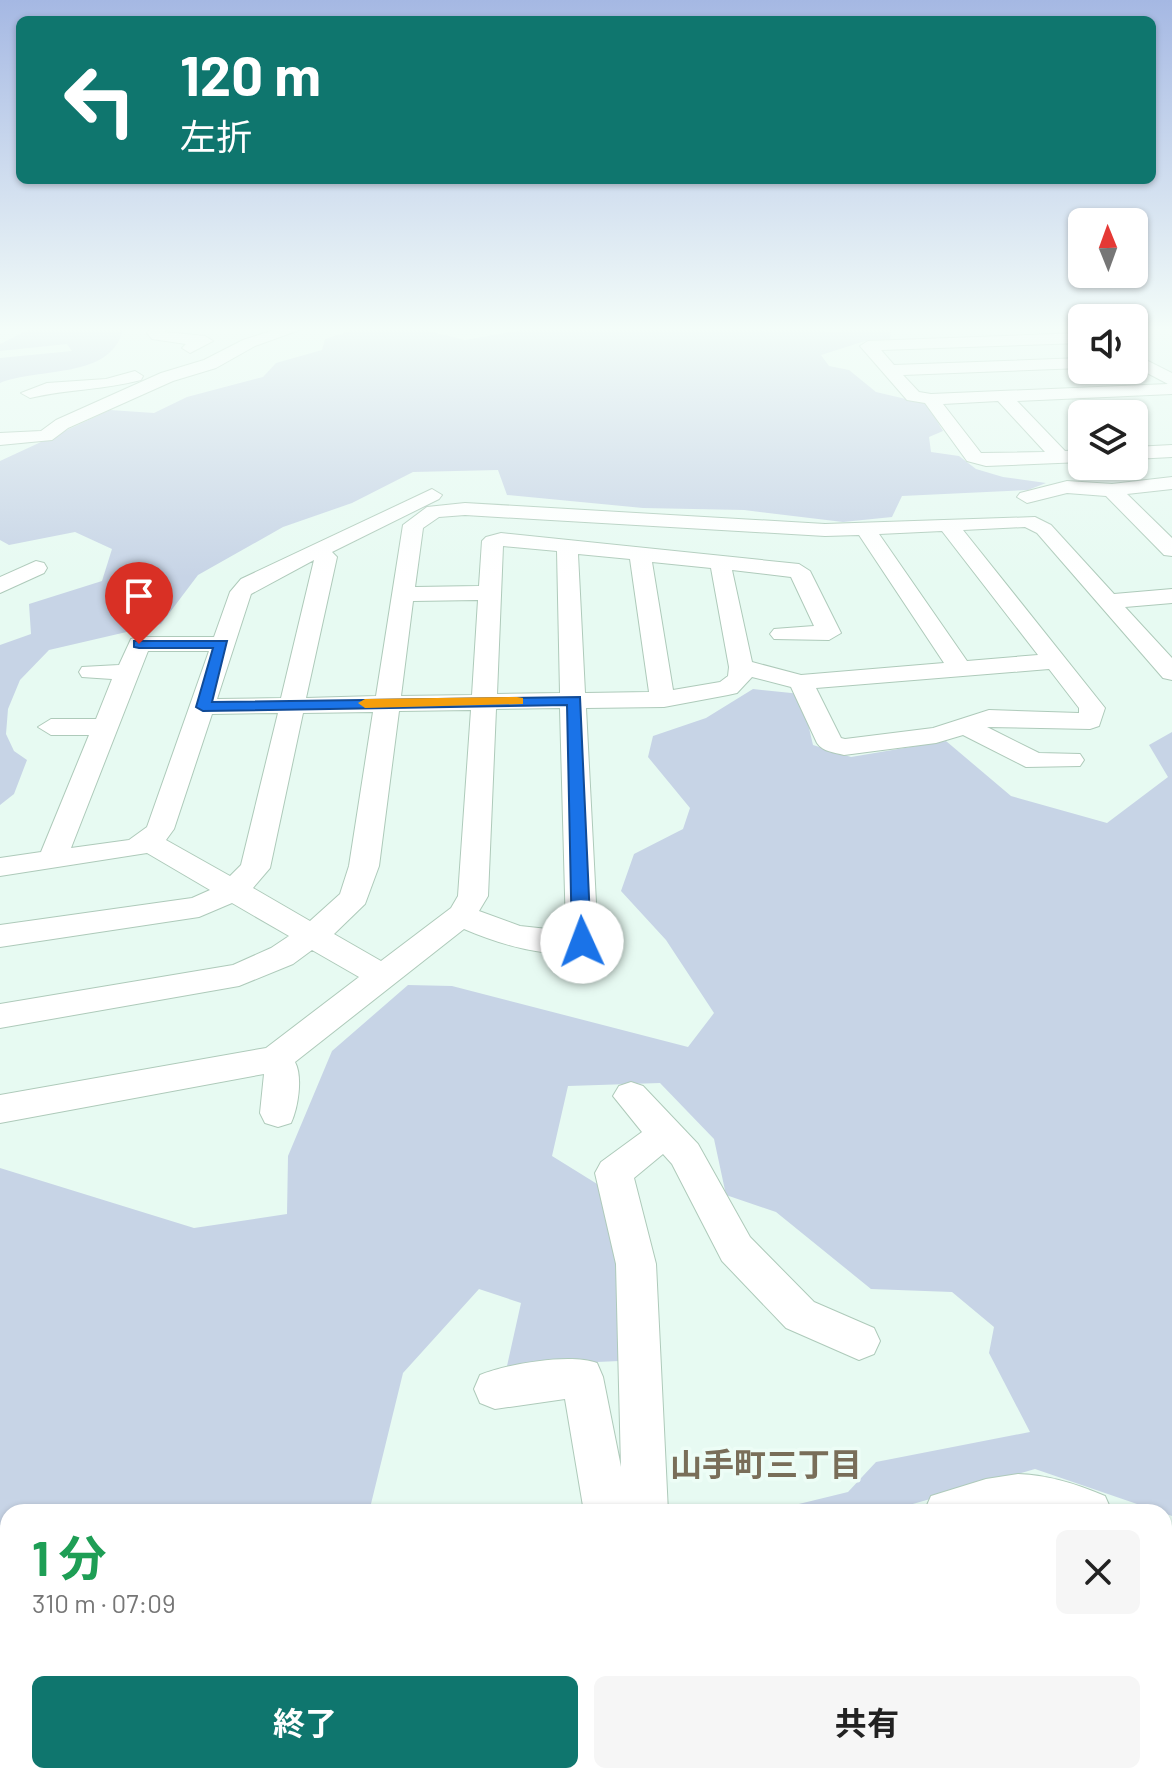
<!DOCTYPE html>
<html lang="ja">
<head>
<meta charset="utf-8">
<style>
  body { margin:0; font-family:Barlow,"Noto Sans JP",sans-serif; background:#f6f6f6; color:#222; height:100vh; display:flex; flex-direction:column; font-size:30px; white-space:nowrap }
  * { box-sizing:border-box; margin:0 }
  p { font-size:26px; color:#767676 }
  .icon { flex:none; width:44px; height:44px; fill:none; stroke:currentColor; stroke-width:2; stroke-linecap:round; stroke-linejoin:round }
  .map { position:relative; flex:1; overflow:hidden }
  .details { position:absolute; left:0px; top:1504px; width:1172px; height:280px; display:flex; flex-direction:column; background:#fff; border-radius:24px 24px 0 0; box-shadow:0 2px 6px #0004 }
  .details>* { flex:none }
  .top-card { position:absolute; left:16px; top:16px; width:1140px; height:168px; border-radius:12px; box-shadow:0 2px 6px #0004; background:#0f766e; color:#fff; overflow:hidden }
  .needle { width:52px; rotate:359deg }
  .buttons { position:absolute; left:1068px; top:208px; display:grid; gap:16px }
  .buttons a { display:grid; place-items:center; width:80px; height:80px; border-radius:12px; background:#fff; box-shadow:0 2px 6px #0004; font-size:40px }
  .pin { position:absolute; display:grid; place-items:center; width:68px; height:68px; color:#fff; margin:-82px -34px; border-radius:50% 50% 50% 0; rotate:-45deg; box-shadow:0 0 8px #0007 }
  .pin .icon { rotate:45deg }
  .me { position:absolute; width:88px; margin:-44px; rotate:358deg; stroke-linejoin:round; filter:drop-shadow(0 0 6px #0008) }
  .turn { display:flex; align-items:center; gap:28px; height:168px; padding:0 32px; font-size:36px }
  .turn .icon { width:104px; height:104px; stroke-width:2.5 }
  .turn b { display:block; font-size:56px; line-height:68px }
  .round { display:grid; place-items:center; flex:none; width:84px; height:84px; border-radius:12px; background:#f6f6f6 }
  .summary { display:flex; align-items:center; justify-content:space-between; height:136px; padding:0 32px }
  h1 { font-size:48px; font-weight:700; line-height:60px; color:#1e9e55 }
  .button { display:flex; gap:16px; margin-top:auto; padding:16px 32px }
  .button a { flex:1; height:92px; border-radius:12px; background:#0f766e; color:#fff; font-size:32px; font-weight:700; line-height:92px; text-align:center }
  .button a+a { background:#f6f6f6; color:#222 }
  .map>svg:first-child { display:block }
</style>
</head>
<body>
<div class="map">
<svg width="1172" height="1784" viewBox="0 0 1172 1784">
  <rect width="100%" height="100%" fill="#e7faf2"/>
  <g fill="#c7d4e6">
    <path d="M32 328 123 329C112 380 38 367 0 383V358L72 351 67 344 0 351V344Z"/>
    <polygon points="359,328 416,328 465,340 533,328 776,328 838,332 851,328 896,328 891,330 890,341 865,341 821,355 829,366 849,370 876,392 927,404 943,431 929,437 931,452 959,456 976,469 1003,477 1046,483 1028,490 902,496 892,517 843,522 744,510 643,508 507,495 498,470 413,472 352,503 283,527 198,575 161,624 49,650 20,680 8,709 6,734 14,751 27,760 14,794 0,805 0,645 31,634 29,604 102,581 112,549 75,532 9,545 0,540 0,461 110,410 154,413 187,397 263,377 276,363 322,350 325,339"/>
    <polygon points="753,689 801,694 813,745 851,757 946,741 1011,796 1107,823 1168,777 1149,745 1172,732 1172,1516 1035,1469 885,1512 766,1512 848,1492 876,1462 1030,1432 989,1353 994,1327 952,1292 871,1289 776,1212 726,1195 714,1139 660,1083 568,1086 552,1156 602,1187 617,1269 619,1361 507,1366 521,1303 479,1289 403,1373 369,1512 8,1512 8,1556 0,1555 0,1168 194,1228 287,1214 288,1156 332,1051 408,985 452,986 688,1047 714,1013 666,940 621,891 634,854 683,829 690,808 648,757 653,736 706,718"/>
    <polygon points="69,1776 294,1776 291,1784 68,1784"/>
  </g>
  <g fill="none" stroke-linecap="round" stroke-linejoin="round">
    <defs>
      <g id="minor">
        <polygon points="151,328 168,328 165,332 205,336 213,341 190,353 182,348 186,344 152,339 147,333"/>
        <polygon points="280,328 305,328 255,346 216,368 173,381 68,428 52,440 0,445 0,433 41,431 56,420 161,373 204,360 243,340"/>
        <path d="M1082 333V343L881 350 894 365 1082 358V368L903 375 919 392 931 394 1168 384 1134 366V354L1172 373V394L1017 401 1065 451 1082 450V462L986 466 967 461 925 403 907 400 860 346 868 341ZM998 401 1045 452 981 453 943 404Z"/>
        <path d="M135 371 143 376 141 380C104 390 67 389 30 398L21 393 47 383 106 379Z"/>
        <polygon points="1172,445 1172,457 1134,459 1134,447"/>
        <polygon points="1172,477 1172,489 1127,494 1172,538 1172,556 1164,555 1106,496 1067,493 1027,503 1017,497 1020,493 1067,481 1112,484"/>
        <path d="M432 489 442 495 439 499 332 552 337 557 306 698 376 696 403 525 427 507 465 503 825 524 1035 517 1051 525 1114 594 1172 589V603L1125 607 1172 658V680L1163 678 1037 533 1025 527 963 530 1105 708 1099 726 1090 729 987 727 1039 753 1080 754 1084 760 1080 766 1026 767 963 735 936 743 844 755C834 752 823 752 817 743L791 687 752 677 737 693 728 695 664 707 586 708 598 942 593 950C552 961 502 945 464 929L295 1062C303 1077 298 1108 291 1123L278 1127 265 1123 260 1113 264 1074 0 1123V1095L266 1048 359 977 312 950 293 964 239 986 0 1028V1004L233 965 271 948 289 936 232 903 199 917 0 947V925L192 898 210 890 147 853 0 876V858L41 852 89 735H51L38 727 51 719H96L112 679 82 677 79 672 82 667 119 665 131 639 139 637H214L230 592 241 579ZM465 515 825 536 859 535 944 663 801 675 752 662 732 570 791 577 814 626 774 629 770 634 774 639 829 640 841 633 810 571 799 564 501 533 486 537 482 541 479 586 415 587 423 528 439 517ZM942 531 1038 655 967 661 879 534ZM503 546 557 551 560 693 497 694ZM578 554 630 559 649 692 585 693ZM314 560 281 698 217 699 251 594ZM652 562 711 568 729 667 728 676 720 682 673 690ZM478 600 472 695 401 696 413 601ZM148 651H209L147 827 129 840 71 848ZM1049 669 1079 708V713L989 710 933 728 845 739 841 738 816 688ZM560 708 566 931 520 926 479 911 488 896 496 709ZM471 710 458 896 451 908 381 961 334 934 365 904 379 866 399 711ZM373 712 349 866 340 894 310 921 253 888 270 868 303 713ZM278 713 241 865 230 876 166 840 174 829 212 714Z"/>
        <polygon points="36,561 44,563 47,568 44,573 0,593 0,577"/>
        <path d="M631 1082 643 1086 698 1144 750 1237 814 1302 874 1328 880 1341 874 1354 859 1360 786 1328 722 1261 672 1164 663 1154 634 1178 656 1264 668 1512H584L565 1399 495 1409 480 1403 474 1389 480 1375C507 1364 570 1353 597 1363L603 1377 621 1467 616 1264 595 1173 601 1162 642 1132 613 1096 619 1086Z"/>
        <path d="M1018 1474C1049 1475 1077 1484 1105 1496L1112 1512H924L931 1496 986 1479Z"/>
        <polygon points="1164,1533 1172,1536 1172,1586 1164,1582"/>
        <polygon points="1172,1755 1172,1784 1139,1784 1142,1776 1164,1776 1164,1758"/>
        <polygon points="632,1776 684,1776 685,1784 633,1784"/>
      </g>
    </defs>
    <use href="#minor" stroke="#aecaba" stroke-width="2"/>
    <use href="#minor" fill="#fff" fill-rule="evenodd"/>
  </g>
  <linearGradient id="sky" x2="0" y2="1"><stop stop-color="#a5b8e3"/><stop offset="0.57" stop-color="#f4fdf9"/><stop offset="1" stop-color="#f4fdf9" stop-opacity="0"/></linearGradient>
  <rect width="1172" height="578" fill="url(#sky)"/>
  <polygon fill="#1a73e8" stroke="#114b97" stroke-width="2" points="134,641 227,641 212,702 580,697 591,942 589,947 582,949 572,942 567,705 203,711 196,707 213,648 139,648 134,647"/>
  <polygon fill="#f59e0b" points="517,697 523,698 523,704 365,708 358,703 365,699"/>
  <g text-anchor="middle" stroke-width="7" stroke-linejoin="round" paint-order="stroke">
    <g font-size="32" font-weight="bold" fill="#796e59" stroke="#edfdf6">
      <text x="766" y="1476">山手町三丁目</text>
    </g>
  </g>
</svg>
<div class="buttons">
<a><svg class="needle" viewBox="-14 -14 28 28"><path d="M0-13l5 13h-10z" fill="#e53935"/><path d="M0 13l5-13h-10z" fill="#767676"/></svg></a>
<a><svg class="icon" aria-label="sound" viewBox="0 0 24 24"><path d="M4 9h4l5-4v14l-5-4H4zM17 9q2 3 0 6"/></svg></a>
<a><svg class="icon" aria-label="layers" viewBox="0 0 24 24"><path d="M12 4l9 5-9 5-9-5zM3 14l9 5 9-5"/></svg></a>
</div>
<div class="pin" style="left:139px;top:644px;background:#d93025"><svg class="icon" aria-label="arrive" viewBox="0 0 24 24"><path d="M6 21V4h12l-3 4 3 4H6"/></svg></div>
<svg class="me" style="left:582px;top:942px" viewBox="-20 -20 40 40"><circle r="19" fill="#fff"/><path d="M0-13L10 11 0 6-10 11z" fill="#1a73e8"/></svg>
<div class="top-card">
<div class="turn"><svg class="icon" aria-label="left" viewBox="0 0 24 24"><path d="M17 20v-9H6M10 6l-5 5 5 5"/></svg><div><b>120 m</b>左折</div></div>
</div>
<section class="details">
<div class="summary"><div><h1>1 分</h1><p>310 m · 07:09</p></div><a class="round"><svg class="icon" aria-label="close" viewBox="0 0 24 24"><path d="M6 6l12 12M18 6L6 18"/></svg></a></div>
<div class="button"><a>終了</a><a>共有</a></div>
</section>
</div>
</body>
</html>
